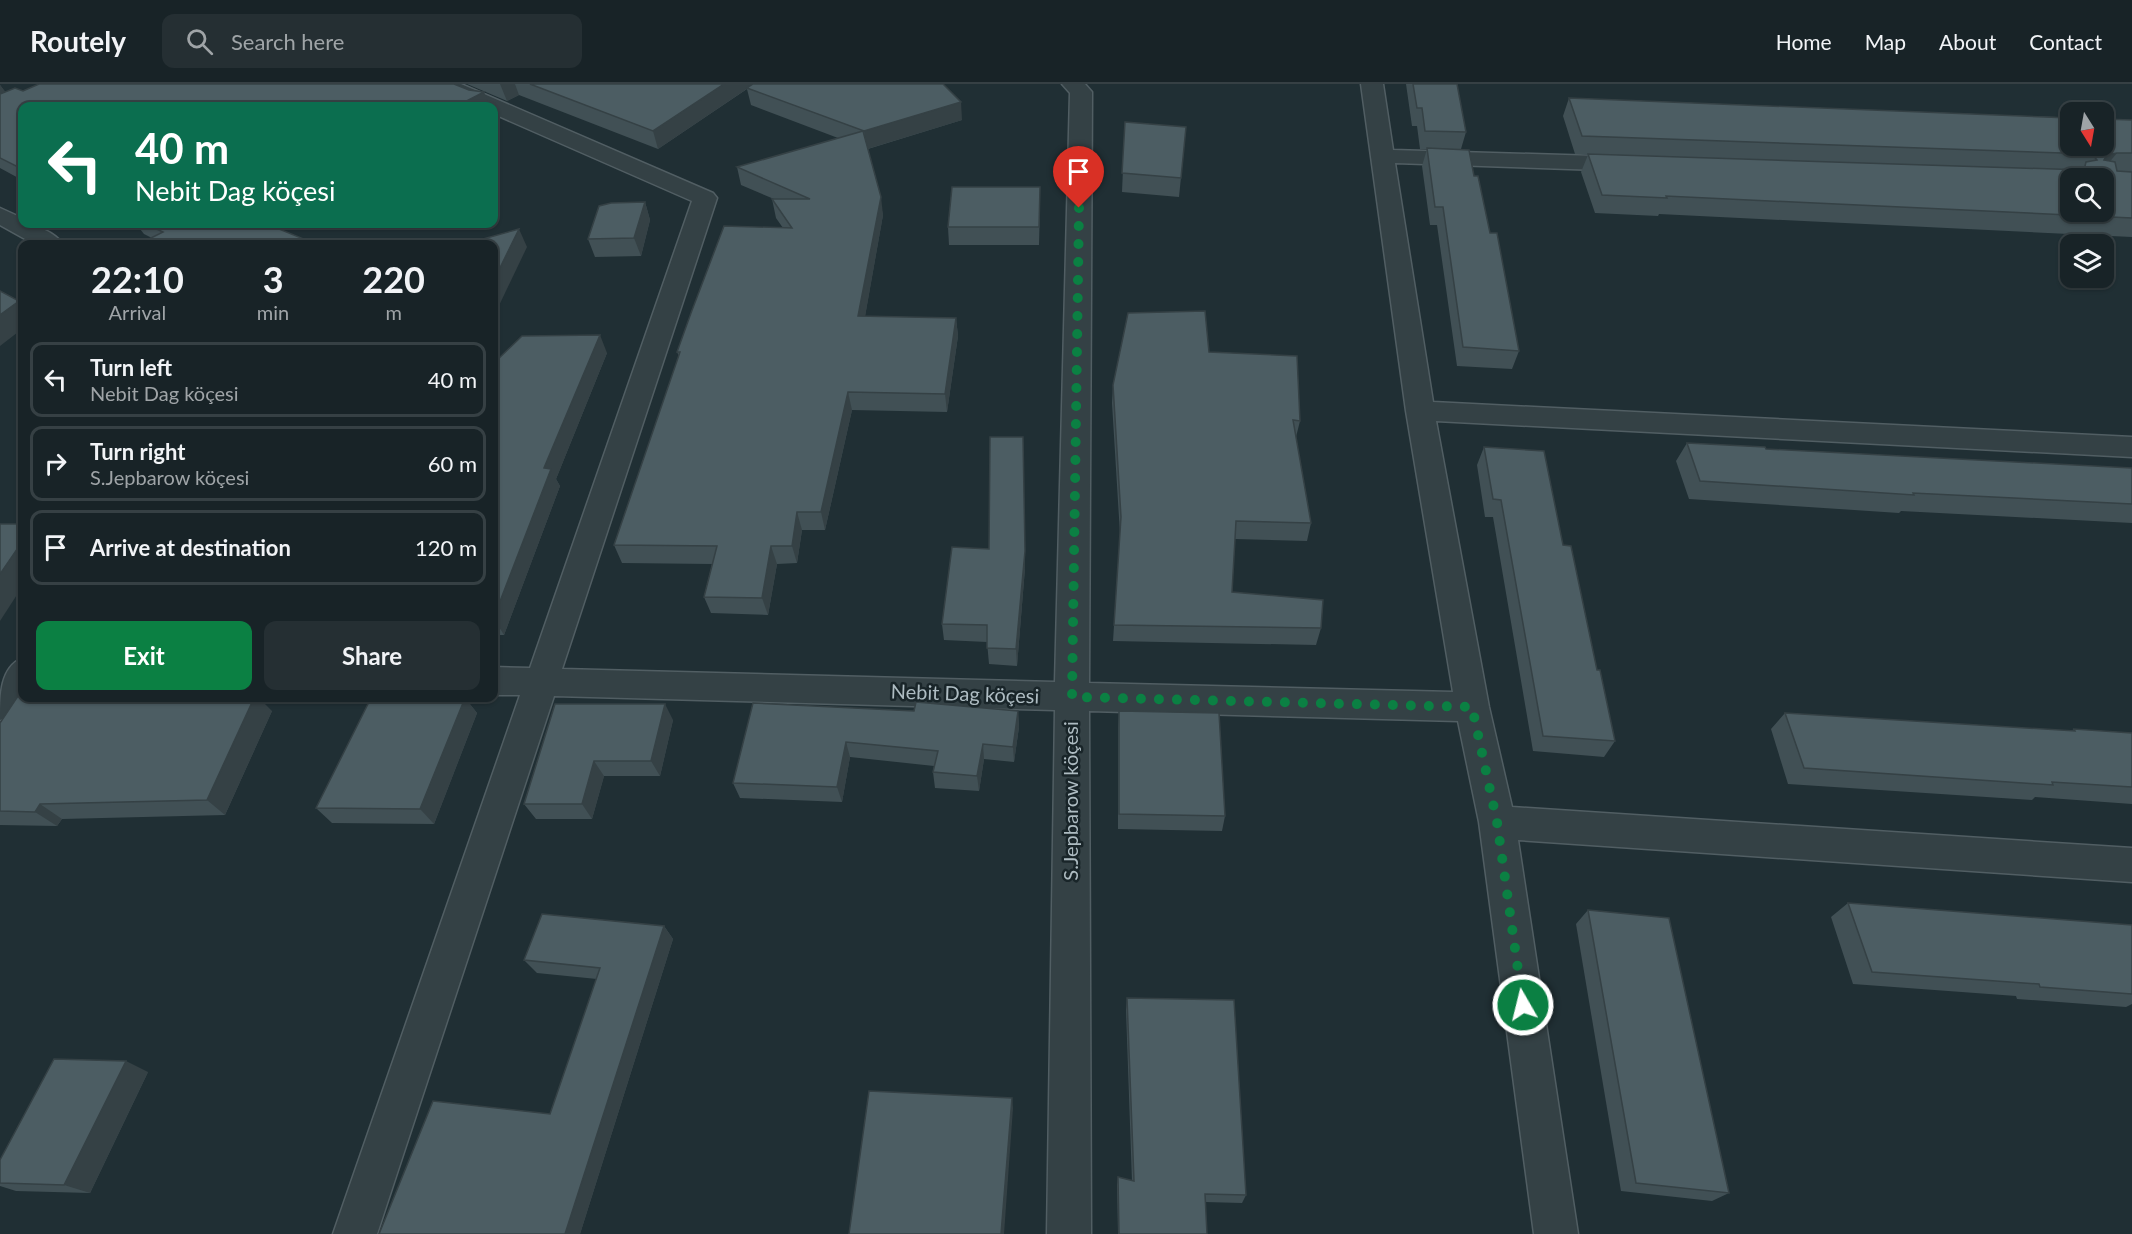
<!DOCTYPE html>
<html lang="en">
<head>
<meta charset="utf-8">
<style>
  body { margin:0; font-family:Lato,sans-serif; background:#252f33; color:#f1f3f6; height:100vh; display:flex; flex-direction:column; font-size:22px; white-space:nowrap }
  * { box-sizing:border-box; margin:0 }
  p { font-size:20px; color:#9fa4a7 }
  .icon { flex:none; width:33px; height:33px; fill:none; stroke:currentColor; stroke-width:2; stroke-linecap:round; stroke-linejoin:round }
  .map { position:relative; flex:1; overflow:hidden }
  .details { position:absolute; left:18px; top:156px; width:480px; height:462px; display:flex; flex-direction:column; background:#182327; border-radius:12px; box-shadow:0 2px 4px #0004,0 0 0 2px #364044 }
  .details>* { flex:none }
  .top-card { position:absolute; left:18px; top:18px; width:480px; height:126px; border-radius:12px; box-shadow:0 2px 4px #0004,0 0 0 2px #364044; background:#0b6e4f; color:#fff; overflow:hidden }
  .needle { width:39px; rotate:169deg }
  .tools { position:absolute; left:2060px; top:18px; display:grid; gap:12px }
  .tools a { display:grid; place-items:center; width:54px; height:54px; border-radius:12px; background:#182327; box-shadow:0 2px 4px #0004,0 0 0 2px #364044; font-size:30px }
  .pin { position:absolute; display:grid; place-items:center; width:51px; height:51px; color:#fff; margin:-62px -26px; border-radius:50% 50% 50% 0; rotate:-45deg; box-shadow:0 0 6px #0007 }
  .pin .icon { rotate:45deg }
  .me { position:absolute; width:66px; margin:-33px; rotate:352deg; stroke-linejoin:round; filter:drop-shadow(0 0 4px #0008) }
  .turn { display:flex; align-items:center; gap:21px; height:126px; padding:0 18px; font-size:27px }
  .turn .icon { width:78px; height:78px; stroke-width:2.5 }
  .turn b { display:block; font-size:42px; line-height:51px }
  .eta { display:flex; justify-content:space-evenly; align-items:center; height:102px; text-align:center }
  .eta b { font-size:36px; font-weight:700; line-height:42px }
  .button { display:flex; gap:12px; margin-top:auto; padding:12px 18px }
  .button a { flex:1; height:69px; border-radius:12px; background:#0b8043; color:#fff; font-size:24px; font-weight:700; line-height:69px; text-align:center }
  .button a+a { background:#252f33; color:#f1f3f6 }
  ul { padding:0; list-style:none }
  li { display:flex; align-items:center; gap:18px; height:75px; margin:0 12px 9px; padding:0 6px; border:3px solid #364044; border-radius:12px }
  li div { flex:1 }
  li b { display:block; font-size:22px }
  li em { font-style:normal }
  header { display:flex; align-items:center; gap:36px; box-sizing:border-box; height:84px; padding:0 30px; background:#182327; border-bottom:2px solid #364044 }
  header strong { font-size:28px }
  nav { display:flex; gap:33px; margin-inline-start:auto; font-size:21px }
  .search { width:420px; height:54px; background:#252f33; display:flex; align-items:center; gap:15px; box-sizing:border-box; padding:0 21px; border-radius:12px; color:#9fa4a7; font-size:22px }
  .map>svg:first-child { display:block }
</style>
</head>
<body>
<header>
<strong>Routely</strong>
<div class="search"><svg class="icon" aria-label="search" viewBox="0 0 24 24"><circle cx="10" cy="10" r="6"/><path d="M15 15l6 6"/></svg>Search here</div>
<nav><a>Home</a><a>Map</a><a>About</a><a>Contact</a></nav>
</header>
<div class="map">
<svg width="2132" height="1150" viewBox="0 0 2132 1150">
  <rect width="100%" height="100%" fill="#202f34"/>
  <g fill="none" stroke-linecap="round" stroke-linejoin="round">
    <defs>
      <g id="street">
        <polygon points="432,0 461,0 713,109 717,114 562,585 1055,598 1070,9 1062,0 1085,0 1092,8 1089,599 1453,608 1406,327 1361,0 1383,0 1393,66 1630,73 1638,75 1641,80 1638,85 1630,87 1395,79 1433,318 2132,353 2132,373 1436,337 1489,623 1512,723 2132,764 2132,798 1518,756 1578,1150 1534,1150 1479,738 1458,637 1089,627 1091,1150 1047,1150 1055,626 554,612 377,1150 333,1150 520,611 494,611 494,583 530,584 692,117 494,30 494,22 477,22 436,4"/>
        <path d="M0 124 22 134V140C36 140 55 149 63 160H34L0 141Z"/>
        <path d="M22 574C25 599 27 627 0 636 0 611 0 584 22 574Z"/>
      </g>
    </defs>
    <use href="#street" stroke="#515e63" stroke-width="3"/>
    <use href="#street" fill="#344145" fill-rule="evenodd"/>
  </g>
  <g fill="#415055">
    <polygon points="467,0 943,0 962,36 868,65 883,131 865,232 956,234 958,252 947,328 852,326 825,446 802,446 797,479 777,480 768,531 711,529 704,513 712,480 622,479 614,461 679,272 677,268 783,144 776,134 772,115 774,115 741,101 737,83 838,54 751,21 747,5 658,65 519,11 507,17"/>
    <polygon points="1406,0 1457,0 1466,48 1461,65 1474,92 1490,149 1519,267 1512,285 1457,282 1437,141 1430,141 1422,82 1427,65 1420,65 1417,42 1412,42"/>
    <polygon points="0,1 5,8 22,22 22,96 0,84"/>
    <polygon points="1569,14 2132,36 2132,153 1659,130 1658,132 1595,129 1581,88 1588,71 1575,70 1563,32"/>
    <polygon points="1125,38 1186,43 1179,113 1122,108"/>
    <polygon points="645,118 650,136 641,172 595,173 588,155"/>
    <polygon points="1040,121 1039,161 949,161 948,143"/>
    <polygon points="136,140 267,140 311,158 313,160 153,160 149,155 152,154 144,150"/>
    <polygon points="1209,268 1300,337 1296,353 1311,439 1307,457 1235,455 1232,508 1321,544 1316,561 1113,557 1120,450 1112,319 1113,301"/>
    <polygon points="607,269 556,395 560,402 504,551 494,551 494,279"/>
    <polygon points="1687,359 1766,365 2132,384 2132,439 1901,427 1899,429 1689,415 1676,377"/>
    <polygon points="1484,363 1563,461 1597,586 1615,657 1604,673 1533,667 1493,433 1485,433 1477,381"/>
    <polygon points="1023,371 1025,484 1017,582 989,580 987,558 944,556 942,540 989,465"/>
    <polygon points="371,614 465,614 477,629 434,740 332,739 316,724"/>
    <polygon points="555,620 673,636 660,692 604,692 592,735 536,735 524,720"/>
    <polygon points="272,627 225,731 62,735 57,742 0,741 0,639"/>
    <polygon points="914,627 1018,627 1019,643 1014,678 984,675 979,707 935,704 933,688 934,682 850,673 842,718 740,714 733,699"/>
    <polygon points="1119,627 1225,732 1222,747 1118,745 1118,643"/>
    <polygon points="1785,629 2071,647 2074,645 2132,649 2132,720 2035,713 2032,716 1788,700 1771,645"/>
    <polygon points="1848,819 2132,841 2132,920 2126,923 2017,915 2016,912 1853,900 1831,833"/>
    <polygon points="1588,826 1729,1109 1712,1117 1621,1107 1576,840"/>
    <polygon points="664,842 673,855 580,1150 379,1150 550,1030 597,895 537,889 524,876"/>
    <polygon points="1127,914 1246,1111 1242,1119 1205,1118 1207,1150 1118,1150 1117,1101 1118,1093 1132,1097 1126,926"/>
    <polygon points="148,988 90,1109 16,1107 0,1102 0,1076"/>
  </g>
  <g fill="#354145">
    <polygon points="500,0 515,0 519,11 507,17"/>
    <polygon points="724,0 754,0 658,65 653,47"/>
    <polygon points="0,1 8,11 0,16"/>
    <polygon points="484,8 490,22 457,22"/>
    <polygon points="961,18 962,36 867,65 864,47"/>
    <polygon points="2117,69 2102,87 2093,89 2107,71"/>
    <polygon points="881,113 883,131 862,250 858,232"/>
    <polygon points="645,118 650,136 641,172 634,154"/>
    <polygon points="519,145 527,163 494,232 494,196"/>
    <polygon points="19,217 22,220 22,245 0,262 0,231"/>
    <polygon points="956,234 958,252 947,328 945,310"/>
    <polygon points="600,251 607,269 556,395 560,402 504,551 494,535 494,533 544,384"/>
    <polygon points="848,308 852,326 825,446 821,428"/>
    <polygon points="1023,371 1025,484 1017,582 1016,565"/>
    <polygon points="797,428 802,446 797,479 792,462"/>
    <polygon points="22,458 22,503 0,537 0,490"/>
    <polygon points="771,462 777,480 768,531 762,514"/>
    <polygon points="254,614 259,614 272,627 225,731 207,716"/>
    <polygon points="465,614 477,629 434,740 420,725"/>
    <polygon points="665,620 673,636 660,692 651,677"/>
    <polygon points="1018,627 1019,643 1014,678 1013,663"/>
    <polygon points="846,658 850,673 842,718 837,703"/>
    <polygon points="983,660 984,675 979,707 977,692"/>
    <polygon points="594,677 604,692 592,735 582,720"/>
    <polygon points="40,720 62,735 57,742 35,728"/>
    <polygon points="664,842 673,855 580,1150 565,1150"/>
    <polygon points="126,977 148,988 90,1109 64,1101"/>
    <polygon points="1012,1014 1013,1024 1004,1150 1001,1150"/>
  </g>
  <g fill="#4c5d63" stroke="#354145" stroke-width="1.5" fill-rule="evenodd">
    <polygon points="39,0 454,0 469,6 484,8 457,22 22,22 22,85 0,74 0,10 15,4 23,7"/>
    <polygon points="530,0 724,0 653,47"/>
    <polygon points="753,0 943,0 961,18 864,47 747,4"/>
    <polygon points="1413,0 1457,0 1466,48 1425,47 1422,24 1417,24"/>
    <path d="M1569 14 2070 34V62H2103V35L2132 36V69H2117L2107 71 2104 76 2115 78 2117 87 2132 88V134L1666 112 1667 114 1602 111 1588 70 2084 86 2086 78 2097 76 2092 70 1582 52ZM2070 94H2103V128H2070Z"/>
    <polygon points="1125,38 1186,43 1181,94 1122,89"/>
    <polygon points="863,47 881,113 858,232 956,234 945,310 848,308 821,428 797,428 792,462 771,462 762,514 704,513 717,462 614,461 680,268 677,268 691,229 724,142 792,144 772,115 810,115 737,83"/>
    <polygon points="1427,64 1469,66 1474,92 1478,92 1490,149 1497,149 1519,267 1463,263 1443,123 1435,123"/>
    <polygon points="952,103 1040,103 1039,143 948,143"/>
    <polygon points="645,118 634,154 588,155 599,122 611,119"/>
    <polygon points="146,140 267,140 311,158 307,160 161,160 149,155 163,148"/>
    <polygon points="519,145 494,196 494,160 465,160"/>
    <polygon points="0,207 19,217 0,231"/>
    <polygon points="1205,227 1209,268 1297,272 1300,337 1293,336 1311,439 1236,437 1232,508 1323,516 1321,544 1114,541 1121,433 1113,301 1128,229"/>
    <polygon points="600,251 544,384 551,385 494,533 494,279 522,252"/>
    <polygon points="990,353 1023,353 1025,467 1016,565 987,564 987,541 942,540 952,463 989,465"/>
    <polygon points="1687,359 1765,363 1766,365 2132,384 2132,420 1913,409 1914,411 1700,397"/>
    <polygon points="1484,363 1544,367 1563,461 1571,462 1597,586 1600,586 1615,657 1543,652 1501,416 1493,415"/>
    <polygon points="0,440 22,440 22,458 0,490"/>
    <polygon points="22,606 22,614 254,614 207,716 40,720 35,728 0,727 0,639"/>
    <polygon points="371,614 465,614 420,725 316,724"/>
    <polygon points="916,618 1018,627 1013,663 983,660 977,692 933,688 938,667 846,658 837,703 733,699 753,619 914,627"/>
    <polygon points="555,620 665,620 651,677 594,677 582,720 524,720"/>
    <polygon points="1119,627 1219,629 1225,732 1119,730"/>
    <polygon points="1785,629 2075,647 2074,645 2132,649 2132,703 2052,698 2053,701 1804,684"/>
    <polygon points="1848,819 2132,841 2132,910 2040,903 2039,900 1872,888"/>
    <polygon points="1588,826 1669,834 1729,1109 1636,1099"/>
    <polygon points="542,830 664,842 565,1150 379,1150 433,1017 550,1030 600,884 524,876"/>
    <polygon points="1127,914 1234,916 1246,1111 1205,1110 1207,1150 1119,1150 1118,1093 1134,1097"/>
    <polygon points="54,975 126,977 64,1101 0,1099 0,1076"/>
    <polygon points="869,1007 1012,1014 1001,1150 849,1150"/>
  </g>
  <g fill="none" stroke-linecap="round" stroke-linejoin="round">
    <polyline stroke="#0b8043" stroke-width="10" stroke-dasharray="0 18" points="1079,124 1072,613 1472,623 1497,738 1523,921"/>
  </g>
  <g text-anchor="middle" stroke-width="5" stroke-linejoin="round" paint-order="stroke">
    <g font-size="20" fill="#aebcc2" stroke="#192529">
      <text transform="translate(965 610) rotate(2)" y="7">Nebit Dag köçesi</text>
      <text transform="translate(1071 717) rotate(-90)" y="7">S.Jepbarow köçesi</text>
    </g>
  </g>
</svg>
<div class="tools">
<a><svg class="needle" viewBox="-14 -14 28 28"><path d="M0-13l5 13h-10z" fill="#e53935"/><path d="M0 13l5-13h-10z" fill="#9fa4a7"/></svg></a>
<a><svg class="icon" aria-label="search" viewBox="0 0 24 24"><circle cx="10" cy="10" r="6"/><path d="M15 15l6 6"/></svg></a>
<a><svg class="icon" aria-label="layers" viewBox="0 0 24 24"><path d="M12 4l9 5-9 5-9-5zM3 14l9 5 9-5"/></svg></a>
</div>
<div class="pin" style="left:1079px;top:124px;background:#d93025"><svg class="icon" aria-label="arrive" viewBox="0 0 24 24"><path d="M6 21V4h12l-3 4 3 4H6"/></svg></div>
<svg class="me" style="left:1523px;top:921px" viewBox="-20 -20 40 40"><circle r="17" fill="#0b8043" stroke="#fff" stroke-width="3"/><path d="M0-11L8 9 0 5-8 9z" fill="#fff"/></svg>
<div class="top-card">
<div class="turn"><svg class="icon" aria-label="left" viewBox="0 0 24 24"><path d="M17 20v-9H6M10 6l-5 5 5 5"/></svg><div><b>40 m</b>Nebit Dag köçesi</div></div>
</div>
<section class="details">
<div class="eta">
<div><b>22:10</b><p>Arrival</p></div>
<div><b>3</b><p>min</p></div>
<div><b>220</b><p>m</p></div>
</div>
<ul>
<li><svg class="icon" aria-label="left" viewBox="0 0 24 24"><path d="M17 20v-9H6M10 6l-5 5 5 5"/></svg><div><b>Turn left</b><p>Nebit Dag köçesi</p></div><em>40 m</em></li>
<li><svg class="icon" aria-label="right" viewBox="0 0 24 24"><path d="M7 20v-9h11M14 6l5 5-5 5"/></svg><div><b>Turn right</b><p>S.Jepbarow köçesi</p></div><em>60 m</em></li>
<li><svg class="icon" aria-label="arrive" viewBox="0 0 24 24"><path d="M6 21V4h12l-3 4 3 4H6"/></svg><div><b>Arrive at destination</b></div><em>120 m</em></li>
</ul>
<div class="button"><a>Exit</a><a>Share</a></div>
</section>
</div>
</body>
</html>
